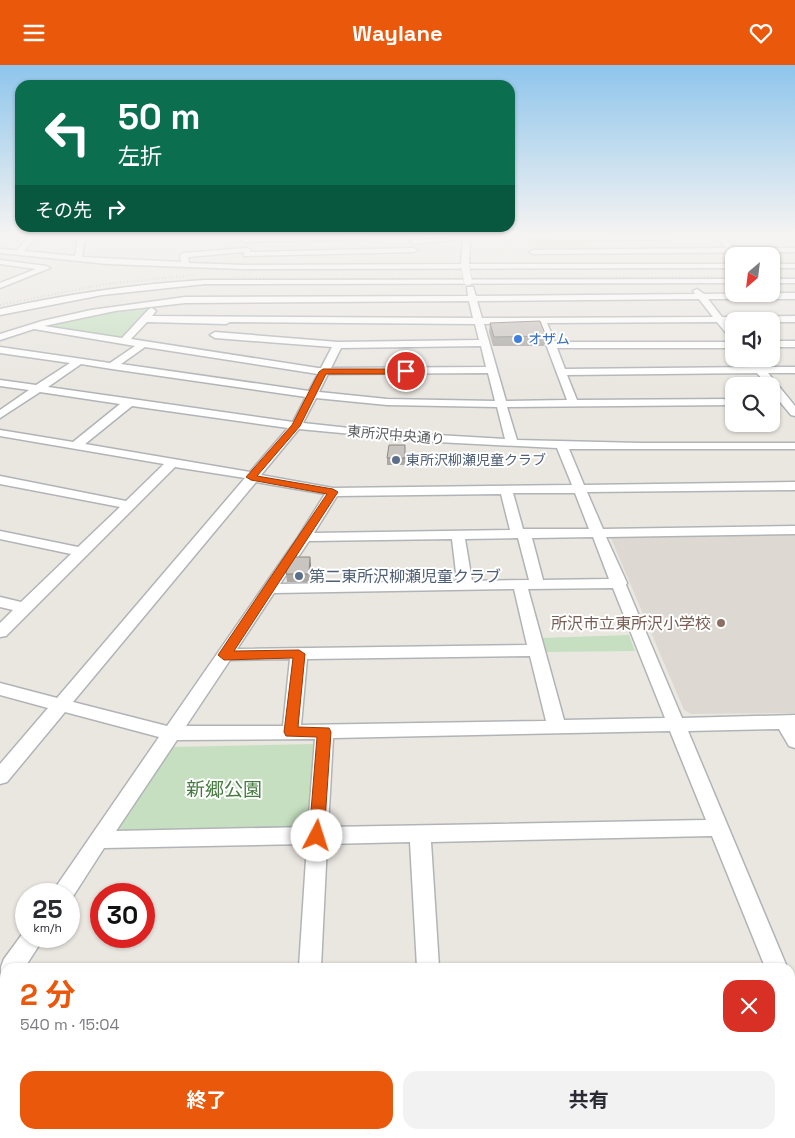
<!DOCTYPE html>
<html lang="ja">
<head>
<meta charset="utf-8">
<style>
  body { margin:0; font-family:"Space Grotesk","Noto Sans JP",sans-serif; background:#f2f2f3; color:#2b2b33; height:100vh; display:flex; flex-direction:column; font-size:19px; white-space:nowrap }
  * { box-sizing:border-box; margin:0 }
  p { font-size:16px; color:#7c7c81 }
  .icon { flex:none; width:28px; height:28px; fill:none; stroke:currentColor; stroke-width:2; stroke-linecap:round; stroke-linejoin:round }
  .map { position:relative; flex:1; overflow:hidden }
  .sheet { position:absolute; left:0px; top:898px; width:795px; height:176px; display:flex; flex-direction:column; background:#fff; border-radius:15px 15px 0 0; box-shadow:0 1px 4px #0004 }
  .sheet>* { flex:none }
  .top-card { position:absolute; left:15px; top:15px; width:500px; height:152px; border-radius:15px; box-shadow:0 1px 4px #0004; background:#0b6e4f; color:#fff; overflow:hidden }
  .needle { width:32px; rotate:208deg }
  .fabs { position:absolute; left:725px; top:182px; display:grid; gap:10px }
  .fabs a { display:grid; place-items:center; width:55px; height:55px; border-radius:10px; background:#fff; box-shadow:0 1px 4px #0004; font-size:25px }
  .speed { position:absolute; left:15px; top:818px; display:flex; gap:10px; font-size:25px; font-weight:700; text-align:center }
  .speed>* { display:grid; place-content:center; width:65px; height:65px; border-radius:50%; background:#fff; box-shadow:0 1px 4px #0004; line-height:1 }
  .speed small { font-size:12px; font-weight:400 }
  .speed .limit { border:8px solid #d22; background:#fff; color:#111 }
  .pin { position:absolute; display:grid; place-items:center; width:42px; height:42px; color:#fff; margin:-21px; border:2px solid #fff; border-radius:50%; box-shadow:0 1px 5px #0007 }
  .me { position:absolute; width:55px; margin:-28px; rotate:5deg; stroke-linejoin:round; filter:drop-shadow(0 0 4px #0008) }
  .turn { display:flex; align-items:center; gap:18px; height:105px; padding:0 20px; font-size:22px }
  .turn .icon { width:65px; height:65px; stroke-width:2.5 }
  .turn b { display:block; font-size:35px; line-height:42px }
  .then { display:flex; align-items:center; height:48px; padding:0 20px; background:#0003; gap:10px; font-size:19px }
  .round { display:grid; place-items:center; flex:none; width:52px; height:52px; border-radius:15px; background:#f2f2f3 }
  .head { display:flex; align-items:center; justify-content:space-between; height:85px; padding:0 20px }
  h1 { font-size:30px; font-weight:700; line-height:38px; color:#ea580c }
  .cta { display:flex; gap:10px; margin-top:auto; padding:10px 20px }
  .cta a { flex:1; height:58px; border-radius:15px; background:#ea580c; color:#fff; font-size:20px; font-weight:700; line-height:58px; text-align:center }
  .cta a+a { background:#f2f2f3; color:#2b2b33 }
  header { display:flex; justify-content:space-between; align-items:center; height:65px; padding:0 20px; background:#ea580c; color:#fff; font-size:22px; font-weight:700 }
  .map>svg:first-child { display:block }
</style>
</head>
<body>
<header><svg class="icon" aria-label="menu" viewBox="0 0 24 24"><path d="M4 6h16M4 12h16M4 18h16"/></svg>Waylane<svg class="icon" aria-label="heart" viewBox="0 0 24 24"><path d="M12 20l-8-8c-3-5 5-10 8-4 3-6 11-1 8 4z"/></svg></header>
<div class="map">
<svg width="795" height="1073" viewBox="0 0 795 1073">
  <rect width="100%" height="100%" fill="#eae7e1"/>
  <polygon fill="#ddd8d2" points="795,468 795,648 691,649 684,645 610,471"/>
  <g fill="#c5dfc0">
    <polygon points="533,174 590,174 594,185 536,185"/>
    <polygon points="152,241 144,254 123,273 119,274 44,262 43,261 104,247"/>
    <polygon points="629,570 635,586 545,587 541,573"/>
    <polygon points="315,679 309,765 119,771 115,765 170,682"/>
  </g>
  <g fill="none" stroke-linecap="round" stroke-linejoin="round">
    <defs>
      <g id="minor">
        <polygon points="28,172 35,172 24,186 75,191 78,172 85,172 82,192 181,197 180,190 184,188 247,183 251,185 249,187 414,183 418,185 414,187 247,191 244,191 244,187 188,192 189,198 244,200 461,199 463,174 414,179 410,177 414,175 470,172 469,199 734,199 734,203 244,204 107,199 0,188 0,184 17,185"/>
        <polygon points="292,172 369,172 365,174 245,177 241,175 245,173"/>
        <polygon points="527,172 673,172 674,173 670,175 531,174"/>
        <polygon points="717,172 724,172 734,183 795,183 795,187 533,189 529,187 533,185 726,183"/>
        <polygon points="0,195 46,201 50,203 0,223 0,218 36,204 0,199"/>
        <rect x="771" y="199" width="24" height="4"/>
        <path d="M734 214V218L205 219 102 230 0 250V244C68 229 136 219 205 215Z"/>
        <rect x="771" y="214" width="24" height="4"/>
        <path d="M467 222H473L476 231 695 229 693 226 697 224 704 229 795 228V234H708L722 252 795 251V257H727L734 266V275L731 274 717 257 547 258 555 277H734V283H557L565 304 753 302 746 294H756L763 302H795V308H768L795 341V351L791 350 771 326V321H768L757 308 567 310 577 335 734 334V340L507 342 517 375 641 378H795V384H569L584 420 795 417V425L587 427 603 464 795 461V469L606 472 627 518 626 520 682 653 795 650V683L789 681 779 664 688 666 787 902H765L712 771 431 777 439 902H417L410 777 327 779 321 902H299L307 779 104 783 70 836 69 829H51L159 672 65 647 7 717 0 719V699L48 643 0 630V618L57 633 245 413 175 402 6 571 0 572V558L13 545 0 542V532L21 537 71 489 0 474V466L78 482 120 442 0 419V411L126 436 164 399 0 371V365L73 377 120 339 40 327 0 353V345L29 325 0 321V315L36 320 70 298 0 288V282L110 298 135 281 34 264 0 275V269L42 256 91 245 185 232 468 231ZM699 234 713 252 482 253 477 236ZM469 236 473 253 152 251 156 246 152 243 149 244 122 273 44 261 115 246 185 238ZM147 257 226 259 230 257 475 259 479 275 338 277 215 267 210 270 215 273 332 282 321 303H318L131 274ZM538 258 567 335 506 336 484 259ZM481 281 486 302 331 303 341 283ZM145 282 318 309 309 326 121 299ZM81 299 112 304 306 332 293 357 48 322ZM488 308 495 336 387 334 319 327 328 309ZM316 333 387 340 497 342 505 374 386 367 303 358ZM132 341 288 363 250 407 85 379ZM299 364 437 377 557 383 572 420 333 423 261 410ZM256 417 325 429 298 472 167 661 73 637ZM513 428H575L589 464H523ZM501 429 510 465 314 468 337 431ZM593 472 609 514 543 515 532 473ZM518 473 529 515 472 516 465 474ZM452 474 457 516 280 519 309 476ZM613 523 665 653 564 655 528 524ZM514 524 527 580 237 584 274 528ZM530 591 546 656 301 660 307 594ZM290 594 283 661H186L230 595ZM670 666 706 755 328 762 333 673ZM315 674 308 762 116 766 177 675Z"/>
        <rect x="771" y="276" width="24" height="6"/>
        <polygon points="26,864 26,871 45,871 25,902 5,902 5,930 0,932 1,902 4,894"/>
        <polygon points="790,925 795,927 795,961 790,959"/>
        <rect x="291" y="1069" width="26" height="4"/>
        <rect x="396" y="1069" width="26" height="4"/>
      </g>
    </defs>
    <use href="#minor" stroke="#b1b4b7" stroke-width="3"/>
    <use href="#minor" fill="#fff" fill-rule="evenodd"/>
    <g stroke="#afb0b0" stroke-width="2" stroke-dasharray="0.5 3" stroke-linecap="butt">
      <polyline points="0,189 118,200 217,205 734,204"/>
      <polyline points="771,204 795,203"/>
      <polyline points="235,212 291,214 734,212"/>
      <polyline points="771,212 795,212"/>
      <polyline points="0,240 105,219 195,210"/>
    </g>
    <defs>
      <polyline id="minor-bridge" points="465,201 468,216"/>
    </defs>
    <use href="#minor-bridge" stroke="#b1b4b7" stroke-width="9" stroke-linecap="butt"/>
    <use href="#minor-bridge" stroke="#fff" stroke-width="8"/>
  </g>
  <g fill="#aca9a5">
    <polygon points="490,258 546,271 544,281 493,281 489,267"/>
    <polygon points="405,380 405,400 387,400 387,393"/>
    <polygon points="311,500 309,517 287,517 286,509"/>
  </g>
  <polygon fill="#8c8986" points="310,492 311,500 309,517 309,509"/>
  <g fill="#c8c4c0" stroke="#8c8986">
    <polygon points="540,256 546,271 494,272 490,258"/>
    <polygon points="389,380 405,380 405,393 387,393"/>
    <polygon points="294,492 310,492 309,509 286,509 287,503"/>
  </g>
  <linearGradient id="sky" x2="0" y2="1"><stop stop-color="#8ec5ec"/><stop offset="0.53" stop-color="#f6f4f2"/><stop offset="1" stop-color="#f6f4f2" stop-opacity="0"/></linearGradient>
  <rect width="795" height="322" fill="url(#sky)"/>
  <polygon fill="#ea580c" stroke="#983908" points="323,304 406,304 410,306 406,309 326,309 300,361 257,411 333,424 338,427 234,586 299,585 305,589 298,662 329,663 331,667 324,771 322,775 317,777 311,775 309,771 317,672 286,671 284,667 293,593 224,595 218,590 327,429 251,415 246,412 292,360 319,307"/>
  <circle fill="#3f7fe0" stroke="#fff" stroke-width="2" cx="518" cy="274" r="5"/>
  <g fill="#5c6f8a" stroke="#fff" stroke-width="2">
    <circle cx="396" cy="395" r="5"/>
    <circle cx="299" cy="511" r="5"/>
  </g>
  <circle fill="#8d6e63" stroke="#fff" stroke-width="2" cx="721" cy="558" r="5"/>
  <g text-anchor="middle" stroke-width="4" stroke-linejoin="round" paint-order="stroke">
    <g font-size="14" fill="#366cbe" stroke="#fff" text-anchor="start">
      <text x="528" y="279">オザム</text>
    </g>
    <g font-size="14" fill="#5a5d60" stroke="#fff">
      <text transform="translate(396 370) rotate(5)" y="5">東所沢中央通り</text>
    </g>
    <g font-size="14" fill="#4e5e75" stroke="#fff" text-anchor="start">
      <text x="406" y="400">東所沢柳瀬児童クラブ</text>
    </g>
    <g font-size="16" fill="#4e5e75" stroke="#fff" text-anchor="start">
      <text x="309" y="517">第二東所沢柳瀬児童クラブ</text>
    </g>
    <g font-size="16" fill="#785e54" stroke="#fff" text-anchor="end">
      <text x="711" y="564">所沢市立東所沢小学校</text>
    </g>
    <g font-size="19" fill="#457b3e" stroke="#fff">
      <text x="224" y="731">新郷公園</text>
    </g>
  </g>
</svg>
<div class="fabs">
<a><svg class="needle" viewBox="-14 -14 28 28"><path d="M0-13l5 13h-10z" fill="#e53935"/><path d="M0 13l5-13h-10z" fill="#7c7c81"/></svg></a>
<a><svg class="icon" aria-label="sound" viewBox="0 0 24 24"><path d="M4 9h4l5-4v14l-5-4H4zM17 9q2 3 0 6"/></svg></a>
<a><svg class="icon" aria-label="search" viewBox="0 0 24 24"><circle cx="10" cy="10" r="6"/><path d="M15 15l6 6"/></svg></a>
</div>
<div class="speed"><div>25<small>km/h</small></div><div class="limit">30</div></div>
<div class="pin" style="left:406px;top:306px;background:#d93025"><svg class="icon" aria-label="arrive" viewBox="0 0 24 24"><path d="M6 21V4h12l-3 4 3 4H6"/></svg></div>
<svg class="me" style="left:317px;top:771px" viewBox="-20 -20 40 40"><circle r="19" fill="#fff"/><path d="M0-13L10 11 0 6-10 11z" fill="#ea580c"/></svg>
<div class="top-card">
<div class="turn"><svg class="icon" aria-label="left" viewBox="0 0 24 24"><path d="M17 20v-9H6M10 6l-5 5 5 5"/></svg><div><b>50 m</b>左折</div></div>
<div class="then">その先<svg class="icon" aria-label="right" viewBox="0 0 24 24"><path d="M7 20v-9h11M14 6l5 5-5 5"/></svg></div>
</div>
<section class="sheet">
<div class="head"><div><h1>2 分</h1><p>540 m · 15:04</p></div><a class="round" style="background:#d93025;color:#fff"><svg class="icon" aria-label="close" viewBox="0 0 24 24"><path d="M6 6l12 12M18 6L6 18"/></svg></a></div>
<div class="cta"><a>終了</a><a>共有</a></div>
</section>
</div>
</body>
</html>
